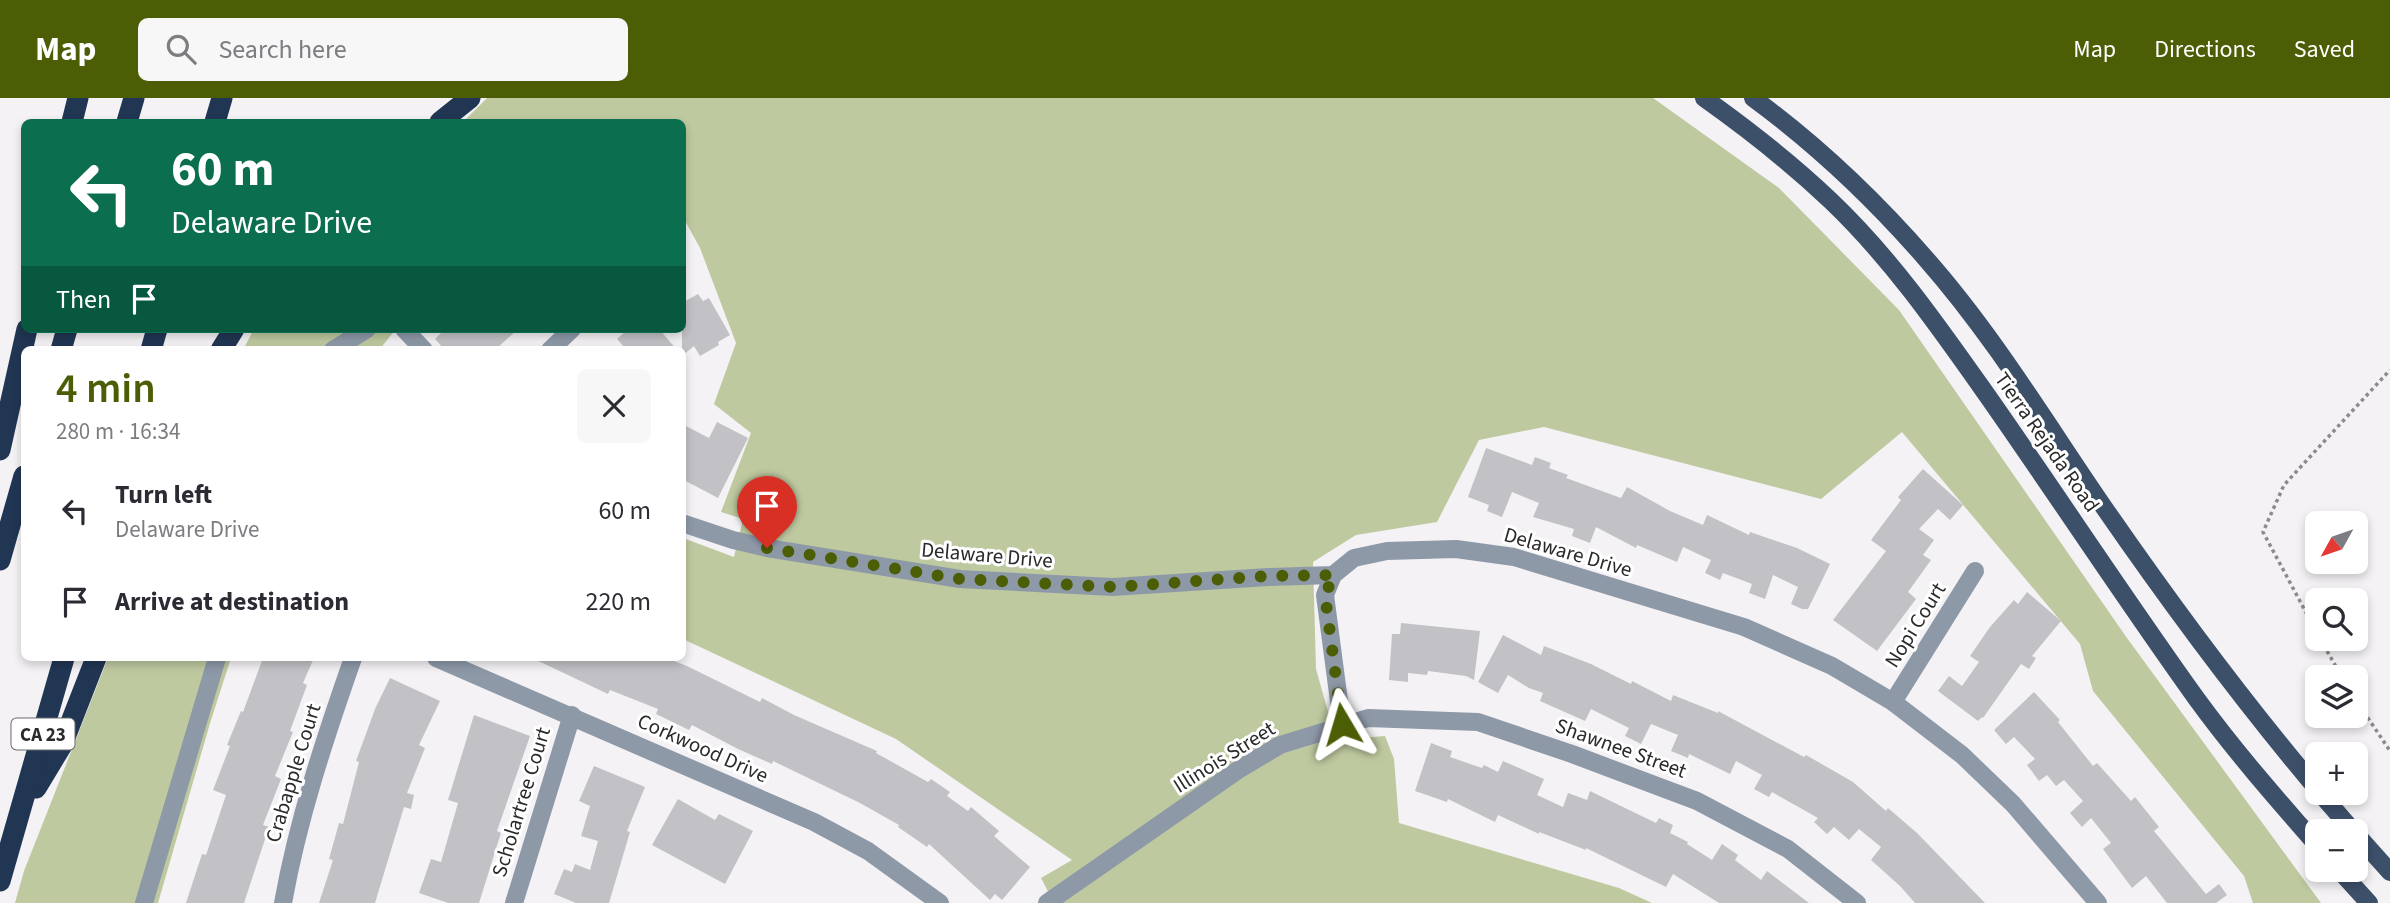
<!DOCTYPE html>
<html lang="en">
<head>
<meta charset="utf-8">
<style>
  body { margin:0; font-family:"Source Sans 3",sans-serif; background:#f7f7f7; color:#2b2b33; height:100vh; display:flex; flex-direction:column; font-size:26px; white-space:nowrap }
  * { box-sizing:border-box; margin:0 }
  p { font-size:23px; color:#7c7c81 }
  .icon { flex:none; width:38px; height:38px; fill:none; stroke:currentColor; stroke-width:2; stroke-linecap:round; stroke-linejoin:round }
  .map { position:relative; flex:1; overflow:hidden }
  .sheet { position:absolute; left:21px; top:248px; width:665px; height:315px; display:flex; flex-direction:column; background:#fff; border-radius:10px; box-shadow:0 4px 10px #0003 }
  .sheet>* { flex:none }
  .banner { position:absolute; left:21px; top:21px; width:665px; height:214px; border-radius:10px; box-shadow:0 4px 10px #0003; background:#0b6e4f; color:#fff; overflow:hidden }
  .needle { width:46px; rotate:230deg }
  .controls { position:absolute; left:2305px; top:413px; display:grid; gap:14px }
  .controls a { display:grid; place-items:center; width:63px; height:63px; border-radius:10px; background:#fff; box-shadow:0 4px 10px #0003; font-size:35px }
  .pin { position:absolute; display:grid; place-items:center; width:60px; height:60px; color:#fff; margin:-72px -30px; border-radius:50% 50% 50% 0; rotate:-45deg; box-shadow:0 0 7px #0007 }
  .pin .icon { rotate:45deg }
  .me { position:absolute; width:77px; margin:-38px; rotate:353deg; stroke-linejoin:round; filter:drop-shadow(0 0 5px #0008) }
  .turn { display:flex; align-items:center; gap:24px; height:147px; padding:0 35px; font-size:32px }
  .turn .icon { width:91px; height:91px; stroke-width:2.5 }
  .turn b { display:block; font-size:49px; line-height:60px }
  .then { display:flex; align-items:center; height:66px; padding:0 35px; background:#0003; gap:14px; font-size:26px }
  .round { display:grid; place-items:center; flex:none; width:74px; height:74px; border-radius:10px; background:#f7f7f7 }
  .head { display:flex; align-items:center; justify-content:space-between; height:119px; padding:0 35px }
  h1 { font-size:42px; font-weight:600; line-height:52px; color:#4b5e05 }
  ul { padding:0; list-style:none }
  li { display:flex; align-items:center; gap:21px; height:91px; padding:0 35px }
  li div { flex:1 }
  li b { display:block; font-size:26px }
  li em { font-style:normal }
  header { display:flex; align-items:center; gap:42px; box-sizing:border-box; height:98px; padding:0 35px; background:#4b5e05; color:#fff }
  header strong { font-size:33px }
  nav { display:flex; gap:38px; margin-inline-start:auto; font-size:24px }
  .search { width:490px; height:63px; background:#f7f7f7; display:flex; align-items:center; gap:18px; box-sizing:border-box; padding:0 24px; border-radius:10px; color:#7c7c81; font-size:26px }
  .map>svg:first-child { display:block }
</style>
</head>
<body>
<header>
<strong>Map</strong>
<div class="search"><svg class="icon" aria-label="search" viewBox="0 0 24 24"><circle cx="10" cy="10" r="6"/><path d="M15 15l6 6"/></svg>Search here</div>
<nav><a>Map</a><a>Directions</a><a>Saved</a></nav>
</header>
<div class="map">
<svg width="2390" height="805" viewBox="0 0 2390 805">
  <rect width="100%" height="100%" fill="#f4f2f5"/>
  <g fill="#bec9a0">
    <polygon points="487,0 1653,0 1779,90 1899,212 2127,540 2321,805 2253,805 2244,778 2093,593 2080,546 1902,334 1821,401 1544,329 1479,342 1437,424 1356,437 1313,464 1316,571 1336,642 1385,638 1394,661 1399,725 1619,790 1652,805 1054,805 1041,780 1072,762 896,641 683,541 683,440 734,459 743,421 721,414 751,335 714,306 736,245 700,150 683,119 682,24 463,24"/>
    <polygon points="254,231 396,231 379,252 243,252"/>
    <polygon points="108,560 231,560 211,622 158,805 15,805 24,773"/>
  </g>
  <g fill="#c2c2c6">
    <polygon points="698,196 703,203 709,200 730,237 718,244 719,247 700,258 694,248 682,258 682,205"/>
    <polygon points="445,231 518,231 495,252 445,252 435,241"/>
    <polygon points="628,231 659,231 677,252 627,252 617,241"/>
    <polygon points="717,324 748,340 718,400 682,381 682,326 709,340"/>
    <polygon points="1486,350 1532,367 1535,359 1551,365 1549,370 1568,377 1566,380 1621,400 1627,389 1670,413 1703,427 1707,417 1749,437 1750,434 1797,450 1830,466 1808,511 1802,511 1791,506 1798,489 1773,477 1765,501 1749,495 1752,486 1723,475 1720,482 1705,475 1711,462 1683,449 1677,464 1637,447 1636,450 1596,429 1590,445 1572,438 1574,431 1533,419 1539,405 1512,394 1502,419 1487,413 1489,407 1468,399"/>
    <polygon points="1923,371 1963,407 1950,422 1938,411 1919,431 1934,442 1923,457 1931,462 1908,494 1916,501 1877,553 1833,522 1886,453 1871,442 1901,402 1898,399"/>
    <polygon points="2027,494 2061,523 2032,558 2036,560 2029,571 2021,566 1983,620 1982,619 1978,623 1938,593 1949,578 1962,588 1979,564 1970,558 1990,529 2014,502 2018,506"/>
    <polygon points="1401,525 1480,533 1474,582 1466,578 1428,573 1427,577 1408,575 1408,584 1389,582 1392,536 1400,536"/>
    <polygon points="1503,537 1541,557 1544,548 1591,566 1631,586 1632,583 1671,603 1673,597 1718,615 1718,613 1804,659 1806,657 1853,684 1886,713 1888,710 1917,735 1985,805 1915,805 1900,788 1871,762 1881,749 1859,731 1849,742 1834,729 1827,736 1814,724 1818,720 1772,694 1769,699 1754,691 1762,677 1736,663 1730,676 1689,656 1688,660 1671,653 1678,637 1651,626 1641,646 1625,638 1629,630 1591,611 1585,623 1540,603 1543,595 1529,590 1508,577 1498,595 1478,584"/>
    <polygon points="263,560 314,560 303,585 307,587 290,633 293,634 275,678 281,681 263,727 269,729 244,805 186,805 202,756 206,757 226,697 213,692 230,648 227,647 241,613 243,614"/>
    <polygon points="532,560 666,560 687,568 760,604 762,600 794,617 877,653 876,655 928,684 931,681 950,694 947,698 968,713 971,709 999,733 994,738 1030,769 1002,802 995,796 990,802 929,746 927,749 898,729 899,727 860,705 773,663 772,666 738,651 692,627 689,632 656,616 658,611 610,592 608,596"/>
    <polygon points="390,580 440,603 419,647 425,650 407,695 414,697 411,711 404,709 375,805 319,805 333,762 329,761 339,725 343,726 359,664 356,663 375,611"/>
    <polygon points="2034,594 2060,622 2058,624 2093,668 2097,665 2131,703 2135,699 2159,729 2154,733 2206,796 2219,786 2227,797 2216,805 2167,805 2146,778 2132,790 2103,751 2111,745 2091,720 2082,729 2070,715 2083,703 2064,682 2056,688 2047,677 2039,683 2027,667 2035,661 2014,639 2006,646 1994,632"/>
    <polygon points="474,617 530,638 497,733 501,735 479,805 448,805 419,795 431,761 441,764 458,705 448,702"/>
    <polygon points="1431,645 1452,653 1450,659 1482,670 1484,667 1498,674 1503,663 1544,681 1537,697 1563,709 1568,695 1587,702 1590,693 1656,725 1659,720 1673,727 1670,735 1688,744 1687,746 1712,762 1722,746 1738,757 1735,762 1761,782 1767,773 1809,805 1719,805 1673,776 1666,789 1586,750 1586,752 1539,734 1539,736 1498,717 1495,724 1448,701 1447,704 1415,693"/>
    <polygon points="594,668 645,689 627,733 630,734 609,805 576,805 554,796 564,771 572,774 575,766 590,772 598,743 581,738 590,708 579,703"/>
    <polygon points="678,701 715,722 719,716 753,733 725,786 652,747"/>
  </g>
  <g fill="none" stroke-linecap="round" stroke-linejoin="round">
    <g stroke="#8c8a8c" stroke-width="3.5" stroke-dasharray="3.5 3.5" stroke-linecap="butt">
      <polyline points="2317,535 2263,434 2284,387 2390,272"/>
      <polyline points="2320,541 2342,579"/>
      <polyline points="2356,602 2390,653"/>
    </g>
    <g stroke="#8e99a8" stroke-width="18">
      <polyline points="404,231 424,252"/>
      <polyline points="333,252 367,231"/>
      <polyline points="550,252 572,231"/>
      <polyline points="682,425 733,442 767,450 960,481 1113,489 1268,479 1333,477 1354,460 1387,453 1456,451 1514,459 1744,529 1832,568 1893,604 1962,657 2013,706 2098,805"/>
      <polyline points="1333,477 1325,497 1342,626"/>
      <polyline points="436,560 814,724 868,753 940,805"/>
      <polyline points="1893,604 1975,473"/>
      <polyline points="144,805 217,560"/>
      <path d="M283 805C298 721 325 640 353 560"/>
      <polyline points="514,805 572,617"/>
      <polyline points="1047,805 1238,672 1280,647 1368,620 1478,624 1572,656 1697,703 1788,751 1857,805"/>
    </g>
    <g stroke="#3d506a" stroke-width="18">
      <path d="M1704 0C1749 32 1791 65 1831 103 1892 161 1941 232 1989 300 2059 400 2125 501 2196 600 2233 651 2275 699 2317 747"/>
      <path d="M1753 0C1817 47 1875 102 1927 162 1993 237 2046 325 2103 408 2170 505 2241 601 2317 691"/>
      <polyline points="2320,695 2353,733"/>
      <polyline points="2356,736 2390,774"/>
      <polyline points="2339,772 2369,805"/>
    </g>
    <g stroke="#213653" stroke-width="21">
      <polyline points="72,24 78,0"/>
      <polyline points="127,24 134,0"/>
      <polyline points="215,24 222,0"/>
      <polyline points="440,24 470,0"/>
      <polyline points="61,252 67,231"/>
      <polyline points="151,252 157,231"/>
      <polyline points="221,252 234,231"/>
      <polyline points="0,352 27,231"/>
      <polyline points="0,462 24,378"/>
      <polyline points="36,690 62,647 96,560"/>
      <polyline points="0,783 64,560"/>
    </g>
  </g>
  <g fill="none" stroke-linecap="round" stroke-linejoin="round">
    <polyline stroke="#4b5e05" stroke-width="12" stroke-dasharray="0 21.6" points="767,450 960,481 1113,489 1268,478 1334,477 1325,497 1342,626"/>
  </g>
  <g text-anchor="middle" stroke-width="6" stroke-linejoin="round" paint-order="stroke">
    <rect fill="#fff" stroke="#6b6a6b" stroke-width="2" x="11.5" y="620.5" width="63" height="31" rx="5"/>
    <g font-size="19" font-weight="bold" fill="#2b2a2b">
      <text x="43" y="643">CA 23</text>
    </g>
    <g font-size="21" fill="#2b2a2b" stroke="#fff">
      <text transform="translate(2047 344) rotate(55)" y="7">Tierra Rejada Road</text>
      <text transform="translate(1568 454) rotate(16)" y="7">Delaware Drive</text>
      <text transform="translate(987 457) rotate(5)" y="7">Delaware Drive</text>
      <text transform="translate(1915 527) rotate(-58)" y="7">Nopi Court</text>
      <text transform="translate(703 650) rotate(24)" y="7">Corkwood Drive</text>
      <text transform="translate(1621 650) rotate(20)" y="7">Shawnee Street</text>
      <text transform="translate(1224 659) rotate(-32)" y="7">Illinois Street</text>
      <text transform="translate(293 675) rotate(-73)" y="7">Crabapple Court</text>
      <text transform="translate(521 704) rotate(-73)" y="7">Scholartree Court</text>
    </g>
  </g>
</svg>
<div class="controls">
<a><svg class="needle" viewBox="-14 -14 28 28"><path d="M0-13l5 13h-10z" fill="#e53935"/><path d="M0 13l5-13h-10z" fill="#7c7c81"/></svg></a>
<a><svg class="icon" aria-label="search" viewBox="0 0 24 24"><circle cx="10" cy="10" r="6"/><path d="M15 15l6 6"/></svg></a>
<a><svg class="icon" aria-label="layers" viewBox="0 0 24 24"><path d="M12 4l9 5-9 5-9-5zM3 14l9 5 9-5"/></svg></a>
<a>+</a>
<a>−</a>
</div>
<div class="pin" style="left:767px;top:450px;background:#d93025"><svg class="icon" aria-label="arrive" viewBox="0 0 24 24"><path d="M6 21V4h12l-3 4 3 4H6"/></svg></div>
<svg class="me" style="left:1342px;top:626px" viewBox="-20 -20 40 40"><path d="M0-17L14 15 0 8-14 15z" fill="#4b5e05" stroke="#fff" stroke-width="4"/></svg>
<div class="banner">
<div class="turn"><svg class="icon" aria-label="left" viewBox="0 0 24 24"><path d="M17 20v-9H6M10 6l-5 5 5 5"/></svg><div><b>60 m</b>Delaware Drive</div></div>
<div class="then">Then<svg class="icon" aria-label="arrive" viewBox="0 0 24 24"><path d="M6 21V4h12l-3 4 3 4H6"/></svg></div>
</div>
<section class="sheet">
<div class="head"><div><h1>4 min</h1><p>280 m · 16:34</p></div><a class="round"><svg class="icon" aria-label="close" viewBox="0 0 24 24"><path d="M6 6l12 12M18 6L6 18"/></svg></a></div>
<ul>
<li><svg class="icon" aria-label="left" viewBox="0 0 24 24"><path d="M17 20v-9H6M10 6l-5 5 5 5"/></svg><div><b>Turn left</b><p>Delaware Drive</p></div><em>60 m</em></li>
<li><svg class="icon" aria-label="arrive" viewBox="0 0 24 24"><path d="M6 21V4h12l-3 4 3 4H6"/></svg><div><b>Arrive at destination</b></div><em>220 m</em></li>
</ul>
</section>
</div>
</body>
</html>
